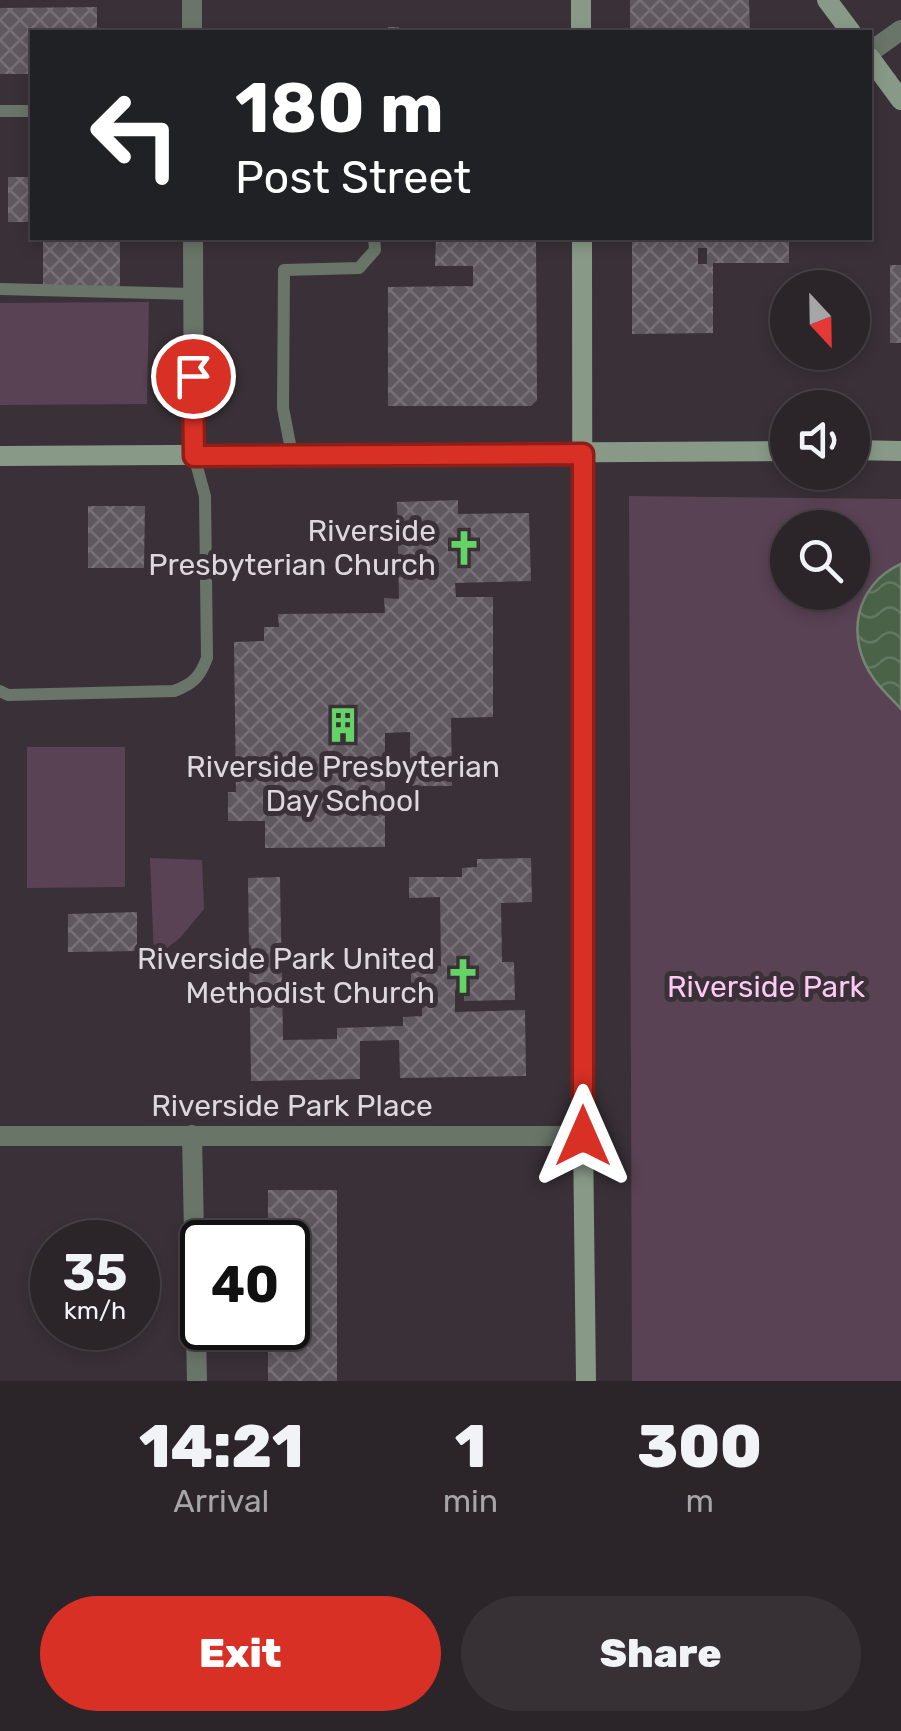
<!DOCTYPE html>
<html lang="en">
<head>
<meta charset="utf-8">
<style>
  body { margin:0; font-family:Rubik,sans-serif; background:#373135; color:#f1f3f6; height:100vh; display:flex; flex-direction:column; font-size:38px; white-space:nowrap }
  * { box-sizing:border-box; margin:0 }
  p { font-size:32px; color:#a6a5a8 }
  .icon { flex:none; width:55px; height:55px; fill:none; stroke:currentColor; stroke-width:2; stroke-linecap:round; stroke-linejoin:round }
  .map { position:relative; height:1381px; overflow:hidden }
  .side { display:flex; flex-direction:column; background:#2b2529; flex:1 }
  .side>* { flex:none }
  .hud { position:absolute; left:30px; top:30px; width:842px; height:210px; border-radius:0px; box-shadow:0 5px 15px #0003,0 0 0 2px #474246; background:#202124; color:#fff; overflow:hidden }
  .needle { width:65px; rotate:158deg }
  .controls { position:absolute; left:770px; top:270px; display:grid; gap:20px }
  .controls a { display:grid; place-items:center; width:100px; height:100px; border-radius:50%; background:#2b2529; box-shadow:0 5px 15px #0003,0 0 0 2px #474246; font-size:50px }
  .speed { position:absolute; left:30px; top:1220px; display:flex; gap:20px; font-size:50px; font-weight:700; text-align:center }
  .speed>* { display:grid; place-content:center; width:130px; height:130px; border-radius:50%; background:#2b2529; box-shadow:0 5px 15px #0003,0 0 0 2px #474246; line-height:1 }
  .speed small { font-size:25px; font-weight:400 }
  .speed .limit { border:5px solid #111; border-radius:15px; background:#fff; color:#111 }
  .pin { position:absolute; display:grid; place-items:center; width:85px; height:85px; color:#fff; margin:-42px; border:5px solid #fff; border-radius:50%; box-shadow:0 2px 10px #0007 }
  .me { position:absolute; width:110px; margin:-55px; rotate:0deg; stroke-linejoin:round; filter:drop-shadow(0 0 8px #0008) }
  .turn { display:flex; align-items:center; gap:35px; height:210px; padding:0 40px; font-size:45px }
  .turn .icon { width:130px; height:130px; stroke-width:2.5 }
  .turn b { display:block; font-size:70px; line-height:85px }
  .eta { display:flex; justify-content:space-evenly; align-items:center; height:170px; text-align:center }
  .eta b { font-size:60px; font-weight:800; line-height:70px }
  .primary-button { display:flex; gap:20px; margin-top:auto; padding:20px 40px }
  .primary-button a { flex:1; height:115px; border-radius:60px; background:#d93025; color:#fff; font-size:40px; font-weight:800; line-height:115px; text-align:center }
  .primary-button a+a { background:#373135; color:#f1f3f6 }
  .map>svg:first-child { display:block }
</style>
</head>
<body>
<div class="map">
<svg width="901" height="1381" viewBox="0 0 901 1381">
  <defs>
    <pattern id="water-waves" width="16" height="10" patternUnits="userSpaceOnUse" patternTransform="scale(2.5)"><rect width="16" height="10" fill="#496248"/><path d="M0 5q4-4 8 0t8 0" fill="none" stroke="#637862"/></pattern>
    <pattern id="building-cross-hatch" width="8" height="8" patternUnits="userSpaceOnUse" patternTransform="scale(2.5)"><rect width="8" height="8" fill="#60585f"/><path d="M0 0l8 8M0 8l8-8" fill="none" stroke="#766f75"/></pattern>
  </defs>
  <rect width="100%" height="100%" fill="#393137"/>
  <g fill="#594254" fill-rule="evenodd">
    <polygon points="149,302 147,404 0,405 0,303"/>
    <path d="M629 496 901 499V1381H632ZM788 528H852V592H788Z"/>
    <polygon points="27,747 125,747 125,887 27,888"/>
    <polygon points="150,858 202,860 204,909 180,938 154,958"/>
  </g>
  <path fill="url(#water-waves)" stroke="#758574" stroke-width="2.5" d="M901 564V709C892 699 882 690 874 679 845 639 854 585 901 564Z"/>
  <g fill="url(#building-cross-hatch)" fill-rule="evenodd">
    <polygon points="630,0 749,0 750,32 630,32"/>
    <polygon points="97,7 97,32 32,32 32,74 0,74 0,8"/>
    <polygon points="388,27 399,27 399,29 535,29 535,32 389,32"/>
    <rect x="8" y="177" width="24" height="45"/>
    <rect x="43" y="238" width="77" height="49"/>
    <polygon points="436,238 536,238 537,400 531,406 388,406 388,287 473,286 473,266 435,266"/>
    <path d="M632 238H789V263H713V333L632 334ZM698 248H707V264H698Z"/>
    <rect x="890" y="265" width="11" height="78"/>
    <polygon points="458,500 458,514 529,513 531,581 455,583 456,597 493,597 493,717 451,718 452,786 410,786 410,732 385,733 385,847 265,848 265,821 228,821 228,792 236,792 234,642 264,641 264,627 279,627 278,614 385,613 384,598 399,599 397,502"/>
    <polygon points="88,506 145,506 144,568 88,568"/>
    <polygon points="531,858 532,902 501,903 502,962 514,962 515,1000 464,1001 464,990 455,990 455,1012 525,1010 526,1076 400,1078 399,1040 360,1041 360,1079 251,1081 248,878 280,877 283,1040 337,1039 337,1028 403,1026 403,1017 422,1016 422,984 411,985 411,967 441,966 440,897 409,898 409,877 462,877 462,868 477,867 477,859"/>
    <polygon points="137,912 137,951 68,952 68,914"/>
    <polygon points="268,1190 337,1190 337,1381 268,1381 268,1328 288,1328 288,1242 268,1242"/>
  </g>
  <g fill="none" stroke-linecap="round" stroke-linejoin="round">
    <g stroke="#6a7569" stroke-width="12">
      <polyline points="0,111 32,111"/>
      <polyline points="0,289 193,294"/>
      <polyline points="292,455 283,408 284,270 359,268 375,250 374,238"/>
      <path d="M0 691 8 695 174 691C193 684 200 677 207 658L205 496 194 456"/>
    </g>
    <g stroke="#6a7569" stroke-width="20">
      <polyline points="192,0 192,32"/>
      <polyline points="870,52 901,30"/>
      <polyline points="193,238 194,456"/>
      <polyline points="192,1135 197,1381"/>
      <polyline points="0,1136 583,1136"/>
    </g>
    <g stroke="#889a87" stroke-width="20">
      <polyline points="581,0 581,32"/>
      <polyline points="827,0 851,32"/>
      <polyline points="870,58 901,100"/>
      <polyline points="582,238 583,1136 586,1381"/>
      <polyline points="852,450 901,451"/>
      <polyline points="0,456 788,451"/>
    </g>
  </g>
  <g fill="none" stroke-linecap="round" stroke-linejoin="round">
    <defs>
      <polyline id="route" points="193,376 194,456 583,454 583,1136"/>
    </defs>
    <use href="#route" stroke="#8d1f18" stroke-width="25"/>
    <use href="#route" stroke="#d93025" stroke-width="18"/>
  </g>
  <defs>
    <symbol id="church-bare" viewBox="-9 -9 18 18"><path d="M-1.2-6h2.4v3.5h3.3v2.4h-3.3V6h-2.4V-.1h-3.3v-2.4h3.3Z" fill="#65d467" stroke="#393137" stroke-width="2.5" paint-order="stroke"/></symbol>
    <symbol id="building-bare" viewBox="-9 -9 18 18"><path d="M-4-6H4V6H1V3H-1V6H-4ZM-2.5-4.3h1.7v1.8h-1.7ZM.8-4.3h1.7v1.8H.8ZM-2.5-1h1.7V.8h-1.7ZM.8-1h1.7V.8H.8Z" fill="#65d467" stroke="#393137" stroke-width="2.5" paint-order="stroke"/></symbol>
  </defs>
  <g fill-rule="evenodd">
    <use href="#church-bare" x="439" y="523" width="50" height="50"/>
    <use href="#building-bare" x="318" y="700" width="50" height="50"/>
    <use href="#church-bare" x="438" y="951" width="50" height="50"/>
  </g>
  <g text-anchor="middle" stroke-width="10" stroke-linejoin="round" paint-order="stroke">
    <g font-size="30" fill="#ddd8dc" stroke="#393137" text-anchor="end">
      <text x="436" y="541">Riverside<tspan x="436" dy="34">Presbyterian Church</tspan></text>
      <text x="343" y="777" text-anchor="middle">Riverside Presbyterian<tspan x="343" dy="34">Day School</tspan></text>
      <text x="435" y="969">Riverside Park United<tspan x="435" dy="34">Methodist Church</tspan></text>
    </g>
    <g font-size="30" fill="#fec9f3" stroke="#393137">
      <text x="766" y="997">Riverside Park</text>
    </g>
    <g font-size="30" fill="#ddd8dc" stroke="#393137">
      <text x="292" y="1116">Riverside Park Place</text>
    </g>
  </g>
</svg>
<div class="controls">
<a><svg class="needle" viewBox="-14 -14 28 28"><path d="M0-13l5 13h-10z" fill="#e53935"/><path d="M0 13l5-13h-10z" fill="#a6a5a8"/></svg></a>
<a><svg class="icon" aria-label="sound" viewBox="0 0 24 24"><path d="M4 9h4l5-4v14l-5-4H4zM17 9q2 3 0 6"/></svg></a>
<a><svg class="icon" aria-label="search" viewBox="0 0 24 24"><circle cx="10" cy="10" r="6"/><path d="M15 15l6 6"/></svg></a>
</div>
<div class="speed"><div>35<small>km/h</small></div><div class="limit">40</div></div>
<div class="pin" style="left:193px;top:376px;background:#d93025"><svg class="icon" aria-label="arrive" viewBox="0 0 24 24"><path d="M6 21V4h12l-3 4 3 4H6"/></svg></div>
<svg class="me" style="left:583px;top:1136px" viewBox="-20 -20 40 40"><path d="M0-17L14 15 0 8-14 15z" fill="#d93025" stroke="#fff" stroke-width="4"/></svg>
<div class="hud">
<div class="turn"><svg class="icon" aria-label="left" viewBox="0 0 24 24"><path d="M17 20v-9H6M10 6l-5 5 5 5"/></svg><div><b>180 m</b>Post Street</div></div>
</div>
</div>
<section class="side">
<div class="eta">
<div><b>14:21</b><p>Arrival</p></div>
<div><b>1</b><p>min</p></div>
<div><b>300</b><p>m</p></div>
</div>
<div class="primary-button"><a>Exit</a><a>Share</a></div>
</section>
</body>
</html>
